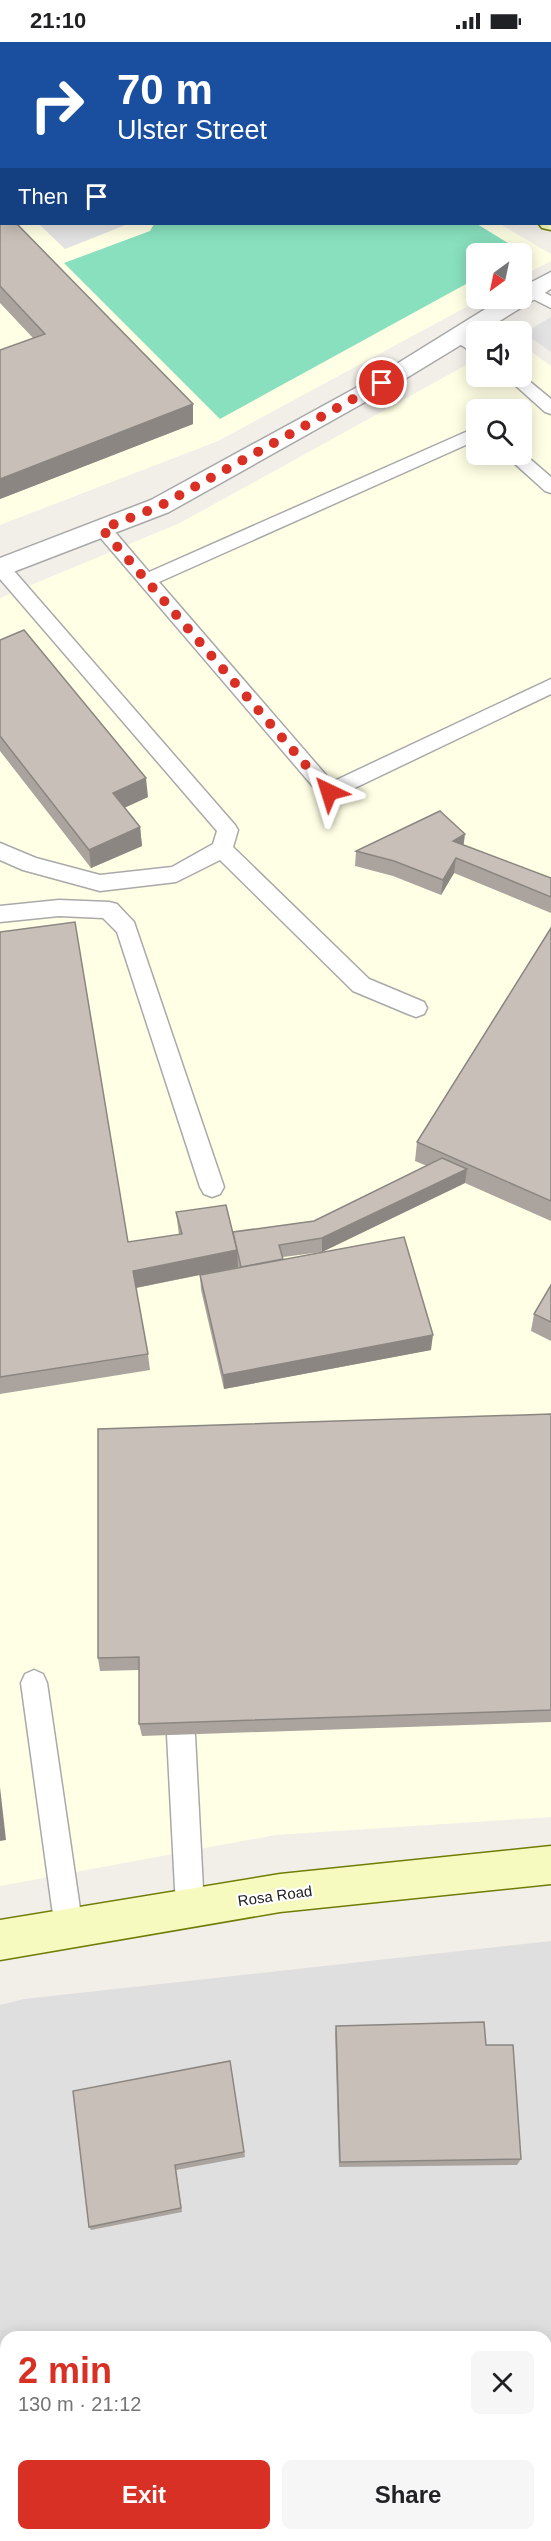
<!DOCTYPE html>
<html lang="en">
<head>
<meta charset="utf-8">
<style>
  body { margin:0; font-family:Arial,sans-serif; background:#f6f6f6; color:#202124; height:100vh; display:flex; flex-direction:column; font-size:22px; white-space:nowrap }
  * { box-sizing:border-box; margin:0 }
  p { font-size:20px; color:#757577 }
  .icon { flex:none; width:33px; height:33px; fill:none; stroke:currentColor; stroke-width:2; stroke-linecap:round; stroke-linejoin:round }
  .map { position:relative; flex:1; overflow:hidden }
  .sheet { position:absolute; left:0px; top:2289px; width:552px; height:210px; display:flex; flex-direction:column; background:#fff; border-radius:18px 18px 0 0; box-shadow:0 3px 15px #0003 }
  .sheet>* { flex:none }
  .top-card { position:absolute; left:0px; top:0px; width:552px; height:183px; box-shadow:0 3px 15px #0003; background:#1a4fa0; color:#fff; overflow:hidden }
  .needle { width:39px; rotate:213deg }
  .buttons { position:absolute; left:466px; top:201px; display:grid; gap:12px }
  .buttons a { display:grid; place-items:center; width:66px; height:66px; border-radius:9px; background:#fff; box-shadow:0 3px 15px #0003; font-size:30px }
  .pin { position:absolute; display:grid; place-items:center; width:51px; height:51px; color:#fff; margin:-26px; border:3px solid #fff; border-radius:50%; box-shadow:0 2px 6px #0007 }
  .me { position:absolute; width:66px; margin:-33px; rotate:319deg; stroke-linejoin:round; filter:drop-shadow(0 0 4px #0008) }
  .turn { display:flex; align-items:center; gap:21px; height:126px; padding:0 18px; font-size:27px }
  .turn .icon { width:78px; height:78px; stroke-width:2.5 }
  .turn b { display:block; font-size:42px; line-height:51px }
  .then { display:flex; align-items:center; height:57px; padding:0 18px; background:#0003; gap:12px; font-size:22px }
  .round { display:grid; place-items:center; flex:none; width:63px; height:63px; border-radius:9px; background:#f6f6f6 }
  .summary { display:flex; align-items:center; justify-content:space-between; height:102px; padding:0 18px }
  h1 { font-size:36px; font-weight:800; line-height:45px; color:#d93025 }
  .primary-button { display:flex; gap:12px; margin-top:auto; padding:12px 18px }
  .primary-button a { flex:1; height:69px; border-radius:9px; background:#d93025; color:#fff; font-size:24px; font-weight:800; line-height:69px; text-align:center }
  .primary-button a+a { background:#f6f6f6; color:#202124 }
  .status { display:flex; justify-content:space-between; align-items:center; height:42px; padding:0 30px; background:#fff; direction:ltr }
  .status svg { height:16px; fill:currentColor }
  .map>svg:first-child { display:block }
</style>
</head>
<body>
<div class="status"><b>21:10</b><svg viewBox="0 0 49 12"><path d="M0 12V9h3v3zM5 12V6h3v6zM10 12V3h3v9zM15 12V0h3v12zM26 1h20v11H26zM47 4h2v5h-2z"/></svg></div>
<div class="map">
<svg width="551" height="2499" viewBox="0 0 551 2499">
  <rect width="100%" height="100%" fill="#f2efe9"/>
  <path fill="#e0dfdf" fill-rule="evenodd" d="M551 1899V2499H0V1963L24 1957ZM6 2295H546V2493H6Z"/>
  <g fill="#ffffe5" fill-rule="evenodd">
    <polygon points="0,151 2,182 500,182 551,212 551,219 522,234 522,212 477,212 477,256 481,257 218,399 0,483"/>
    <path d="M522 303 551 324V1775L275 1793 0 1844V556L180 481 477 317V334H522ZM477 368H522V412H477Z"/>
  </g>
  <polygon fill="#88e0be" points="154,182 477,182 524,211 477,212 477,236 220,377 64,221 150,189"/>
  <g fill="#e2e2e2">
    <polygon points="45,182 128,182 65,207 40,183"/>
    <polygon points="551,275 551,310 524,291"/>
  </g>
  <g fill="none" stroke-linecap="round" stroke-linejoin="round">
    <defs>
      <g id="lane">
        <rect x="550" y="82" width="1" height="10"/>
        <polygon points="0,85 2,86 2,97 0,96"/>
        <polygon points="531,244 551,254 551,266 525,253 523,249 525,245"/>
        <polygon points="459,289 477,300 477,313 453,298 450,294 453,290"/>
        <polygon points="522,333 551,357 551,372 545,370 505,334"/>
        <polygon points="477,385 477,398 159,540 332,740 551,637 551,652 336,755 329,757 322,755 93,487 95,483 109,483 149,530"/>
        <polygon points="522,410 551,435 551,451 545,449 504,412 522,412"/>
        <polygon points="0,520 8,522 235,783 238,788 233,805 369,937 424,960 427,966 424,972 416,975 408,972 353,949 220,818 176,840 100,849 23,828 0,818 0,801 36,816 100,833 172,825 213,802 217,789 0,537"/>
        <polygon points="59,858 109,860 117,862 134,880 224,1145 220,1152 212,1155 204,1152 200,1145 117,890 103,876 59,874 0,880 0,864"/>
        <polygon points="34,1628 43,1632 47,1641 83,1887 79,1897 69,1901 59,1897 55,1887 21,1641 25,1632"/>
        <polygon points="181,1680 191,1684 195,1693 204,1866 200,1876 190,1880 180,1876 176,1866 167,1693 171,1684"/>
      </g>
      <g id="street">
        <polygon points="260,0 280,0 259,2"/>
        <polygon points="314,0 335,0 313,2"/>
        <polygon points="0,121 2,121 0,135"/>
        <polygon points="551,230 551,247 482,290 477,290 477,293 390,346 169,470 0,535 0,516 151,458 374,336 503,256 522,256 522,245"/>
      </g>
      <g id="secondary">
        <polygon points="233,0 255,0 256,2 234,2"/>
        <polygon points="551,174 551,188 542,186 539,182 550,182"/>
        <polygon points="551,1804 551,1842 280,1870 0,1918 0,1878 280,1832"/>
      </g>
    </defs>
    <use href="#lane" stroke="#a9a9a9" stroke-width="3"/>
    <use href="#street" stroke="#a9a9a9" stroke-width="3"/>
    <use href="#secondary" stroke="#707d05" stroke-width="3"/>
    <use href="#lane" fill="#fff" fill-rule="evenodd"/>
    <use href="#street" fill="#fff" fill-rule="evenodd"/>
    <use href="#secondary" fill="#f7fabf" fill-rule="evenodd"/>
  </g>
  <g fill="#aba49e">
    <polygon points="23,0 176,0 178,2 25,2"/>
    <polygon points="436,0 482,0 480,2 440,2"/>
    <polygon points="0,166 193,382 0,457 0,308 33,296 0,261"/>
    <polygon points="0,598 148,755 124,766 140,785 142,804 91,826 0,709"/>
    <polygon points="464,804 551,836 551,871 454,831 441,853 393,834 355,824 356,809"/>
    <polygon points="551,886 551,1179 465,1141 322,1210 283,1215 283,1217 431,1308 224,1347 201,1248 200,1233 136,1246 148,1312 150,1328 0,1352 0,890 128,1200 179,1193 176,1170 233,1190 314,1179 427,1124 415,1119 417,1100"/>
    <polygon points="551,1243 551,1299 531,1289 534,1272"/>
    <polygon points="551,1372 551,1680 142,1694 139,1682 139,1628 100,1629 98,1616"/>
    <polygon points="336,1984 486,2003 521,2117 517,2123 339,2125 335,1991"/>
    <polygon points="230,2019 245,2115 176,2128 182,2170 91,2188 89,2185"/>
  </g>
  <g fill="#8b8681">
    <polygon points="104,0 148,0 144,2 100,2"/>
    <polygon points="465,0 482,0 480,2 465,2"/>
    <polygon points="193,362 193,382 0,457 0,437"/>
    <polygon points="146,736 148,755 115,770 113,751"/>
    <polygon points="140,785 142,804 91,826 89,808"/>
    <polygon points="465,792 463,808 453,799"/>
    <polygon points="456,816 454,831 441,853 443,838"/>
    <polygon points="467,1127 465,1141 322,1210 322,1196"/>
    <polygon points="237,1208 238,1225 135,1246 133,1229"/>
    <polygon points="433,1293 431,1308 224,1347 223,1333"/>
    <polygon points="0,1745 6,1798 0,1799"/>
  </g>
  <g fill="#c7bfb8" stroke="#8b8681" stroke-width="1.5">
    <polygon points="36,0 104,0 100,2 38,2"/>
    <polygon points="148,0 176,0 178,2 143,2"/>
    <polygon points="362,0 428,0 426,2 366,2"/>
    <polygon points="0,166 2,166 2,182 17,182 193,362 0,437 0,308 45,292 0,244"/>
    <polygon points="24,588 146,736 113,751 140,785 89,808 0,694 0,598"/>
    <polygon points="440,769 465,792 453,799 551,836 551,855 456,816 443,838 394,819 356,809"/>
    <polygon points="75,880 128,1200 182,1192 176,1170 226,1163 237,1208 133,1229 148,1312 0,1335 0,890"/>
    <polygon points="551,886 551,1159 417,1100"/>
    <polygon points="442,1116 467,1127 322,1196 279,1203 283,1217 241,1225 233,1190 314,1179"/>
    <polygon points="404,1195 433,1293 223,1333 200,1233"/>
    <polygon points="551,1243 551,1280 534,1272"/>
    <polygon points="551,1372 551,1668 139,1682 139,1615 98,1616 98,1387"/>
    <polygon points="0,1773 2,1787 0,1787"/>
    <polygon points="484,1980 486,2003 513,2003 521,2117 340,2120 336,1984"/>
    <polygon points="230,2019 244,2110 175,2123 181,2166 89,2185 73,2049"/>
  </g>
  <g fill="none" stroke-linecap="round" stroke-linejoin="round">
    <polyline stroke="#d93025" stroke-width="10" stroke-dasharray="0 18" points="329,750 102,487 160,464 382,341"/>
  </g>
  <g text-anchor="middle" stroke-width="4.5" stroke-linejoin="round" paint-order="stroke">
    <g font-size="15" fill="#222" stroke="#fff">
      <text transform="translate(275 1854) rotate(-8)" y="5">Rosa Road</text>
    </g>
  </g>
</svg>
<div class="buttons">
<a><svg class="needle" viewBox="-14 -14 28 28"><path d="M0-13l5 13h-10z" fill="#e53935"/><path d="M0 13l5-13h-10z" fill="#757577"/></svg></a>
<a><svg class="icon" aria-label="sound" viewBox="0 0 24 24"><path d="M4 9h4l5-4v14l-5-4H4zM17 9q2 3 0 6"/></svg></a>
<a><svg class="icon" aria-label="search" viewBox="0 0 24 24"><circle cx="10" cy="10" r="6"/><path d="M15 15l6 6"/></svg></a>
</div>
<div class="pin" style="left:382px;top:341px;background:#d93025"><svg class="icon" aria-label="arrive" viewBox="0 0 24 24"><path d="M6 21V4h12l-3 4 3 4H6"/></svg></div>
<svg class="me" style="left:329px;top:750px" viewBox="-20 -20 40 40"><path d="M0-17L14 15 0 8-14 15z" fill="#d93025" stroke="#fff" stroke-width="4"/></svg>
<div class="top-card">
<div class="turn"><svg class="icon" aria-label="right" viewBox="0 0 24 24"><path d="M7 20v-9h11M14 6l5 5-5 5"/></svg><div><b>70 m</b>Ulster Street</div></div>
<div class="then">Then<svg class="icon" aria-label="arrive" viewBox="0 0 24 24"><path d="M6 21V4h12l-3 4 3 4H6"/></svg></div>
</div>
<section class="sheet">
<div class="summary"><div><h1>2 min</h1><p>130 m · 21:12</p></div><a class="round"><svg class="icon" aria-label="close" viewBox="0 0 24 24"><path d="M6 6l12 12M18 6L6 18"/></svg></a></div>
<div class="primary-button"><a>Exit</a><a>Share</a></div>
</section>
</div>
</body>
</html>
